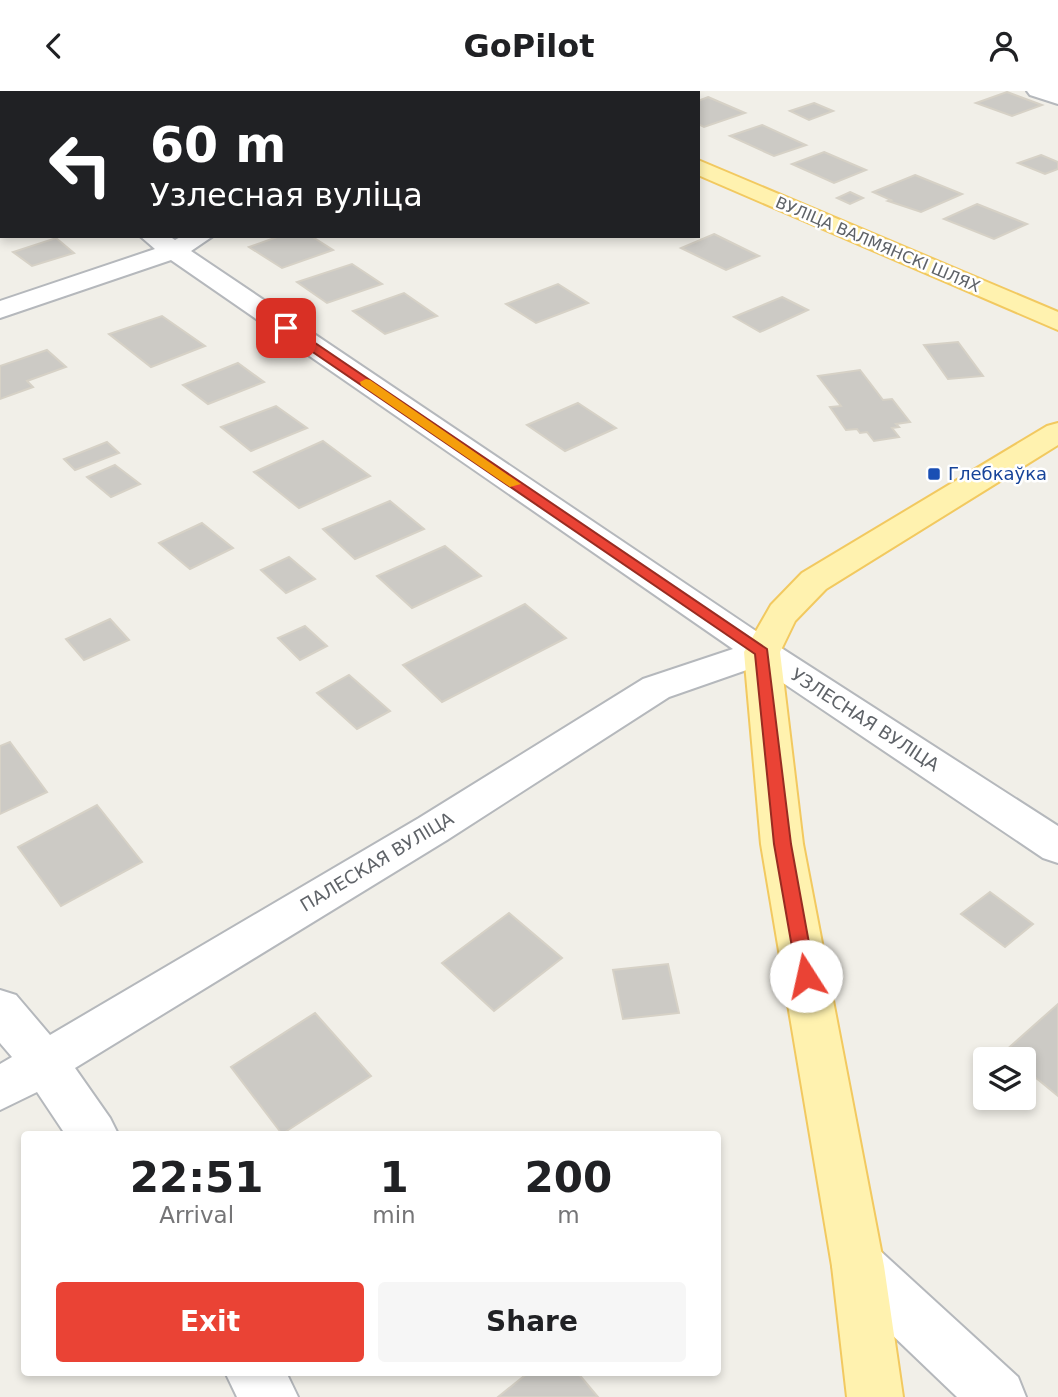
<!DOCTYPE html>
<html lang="en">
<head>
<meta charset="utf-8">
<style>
  body { margin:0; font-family:"DejaVu Sans",sans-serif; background:#f6f6f6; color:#202124; height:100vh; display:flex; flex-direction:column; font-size:26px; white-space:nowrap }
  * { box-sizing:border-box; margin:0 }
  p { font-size:23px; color:#757577 }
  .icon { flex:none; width:38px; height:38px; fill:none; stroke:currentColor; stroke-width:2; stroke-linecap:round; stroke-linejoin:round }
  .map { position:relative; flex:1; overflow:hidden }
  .sheet { position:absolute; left:21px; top:1040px; width:700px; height:245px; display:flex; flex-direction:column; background:#fff; border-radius:7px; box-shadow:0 4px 10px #0003 }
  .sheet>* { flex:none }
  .banner { position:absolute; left:0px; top:0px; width:700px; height:147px; box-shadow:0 4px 10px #0003; background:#202124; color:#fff; overflow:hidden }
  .buttons { position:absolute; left:973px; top:956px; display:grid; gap:14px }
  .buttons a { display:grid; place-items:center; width:63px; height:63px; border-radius:7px; background:#fff; box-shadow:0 4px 10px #0003; font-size:35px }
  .pin { position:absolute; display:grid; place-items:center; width:60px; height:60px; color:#fff; margin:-30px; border-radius:14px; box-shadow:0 4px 10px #0006 }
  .me { position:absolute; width:77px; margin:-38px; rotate:350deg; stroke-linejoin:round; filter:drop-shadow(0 0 5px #0008) }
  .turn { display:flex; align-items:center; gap:24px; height:147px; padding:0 35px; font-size:32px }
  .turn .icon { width:91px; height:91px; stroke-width:2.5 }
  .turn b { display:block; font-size:49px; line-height:60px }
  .eta { display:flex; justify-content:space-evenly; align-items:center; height:119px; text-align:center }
  .eta b { font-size:42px; font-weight:600; line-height:49px }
  .cta { display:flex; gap:14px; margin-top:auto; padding:14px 35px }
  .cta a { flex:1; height:80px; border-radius:7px; background:#ea4335; color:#fff; font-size:28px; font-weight:600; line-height:80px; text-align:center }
  .cta a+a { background:#f6f6f6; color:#202124 }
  header { display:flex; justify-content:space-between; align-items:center; height:91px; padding:0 35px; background:#fff; font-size:32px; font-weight:600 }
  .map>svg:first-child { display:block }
</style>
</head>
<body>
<header><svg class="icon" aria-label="back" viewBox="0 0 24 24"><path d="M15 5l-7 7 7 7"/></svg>GoPilot<svg class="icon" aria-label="person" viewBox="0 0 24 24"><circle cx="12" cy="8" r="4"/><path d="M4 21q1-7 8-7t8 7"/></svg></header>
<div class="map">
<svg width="1058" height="1306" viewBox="0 0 1058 1306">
  <rect width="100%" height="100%" fill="#f1efe8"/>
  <g fill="#cccac5" stroke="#d6d1c6" stroke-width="2">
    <polygon points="1007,1 1042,14 1012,25 976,12"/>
    <polygon points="708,6 745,22 704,36 698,33 698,10"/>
    <polygon points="814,12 833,20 809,29 790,20"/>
    <polygon points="762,34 806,54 774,65 730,45"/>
    <polygon points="824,61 866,79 834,92 792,73"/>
    <polygon points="1041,64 1058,71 1058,78 1045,83 1018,72"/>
    <polygon points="915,84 962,103 921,121 888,110 891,109 873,101"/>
    <polygon points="850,101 863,107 850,113 837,107"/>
    <polygon points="977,113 1027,133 994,148 944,128"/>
    <polygon points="714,143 759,165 726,179 681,157"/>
    <polygon points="280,145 311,145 333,159 282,177 249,156"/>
    <polygon points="56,147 74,162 32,175 13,161"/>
    <polygon points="352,173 382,193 327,212 297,191"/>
    <polygon points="558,193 588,212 536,232 506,213"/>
    <polygon points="404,202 437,225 385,243 353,220"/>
    <polygon points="782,206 808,219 760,241 734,226"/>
    <polygon points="162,225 205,255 151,276 109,243"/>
    <polygon points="958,251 983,285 948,288 924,254"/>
    <polygon points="47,259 66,276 27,290 33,296 0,308 0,275"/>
    <polygon points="238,272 264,291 208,313 183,294"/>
    <polygon points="860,279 883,309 892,308 910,331 896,333 899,336 892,337 899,346 874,350 867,341 860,342 857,338 846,339 830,316 841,315 818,285"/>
    <polygon points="578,312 616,337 565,360 527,334"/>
    <polygon points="276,315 307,337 251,360 221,336"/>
    <polygon points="323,350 370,385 299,417 254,381"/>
    <polygon points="107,351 119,362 75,379 64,368"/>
    <polygon points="115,374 140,393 111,406 87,386"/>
    <polygon points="390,410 424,438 355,468 323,438"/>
    <polygon points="202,432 233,457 190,478 159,452"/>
    <polygon points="445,455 481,485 412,517 377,485"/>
    <polygon points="289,466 315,488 286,502 261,479"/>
    <polygon points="525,513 566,547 442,611 403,574"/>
    <polygon points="110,528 129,549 84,569 66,548"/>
    <polygon points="305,535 327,555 300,569 278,547"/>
    <polygon points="349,584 390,620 357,638 317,602"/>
    <polygon points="10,651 47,701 0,723 0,655"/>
    <polygon points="97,714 142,771 61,815 18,756"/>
    <polygon points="990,801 1033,833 1005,856 961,823"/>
    <polygon points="509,822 562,867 494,920 442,872"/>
    <polygon points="668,873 679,922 623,928 613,879"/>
    <polygon points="1058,913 1058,1005 1024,977 1024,968 1012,968 1004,961"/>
    <polygon points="315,922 371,985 282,1043 231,976"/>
    <polygon points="529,1281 577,1281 598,1306 498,1306"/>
  </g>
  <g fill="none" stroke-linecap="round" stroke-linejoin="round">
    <defs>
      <g id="minor">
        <polygon points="1027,0 1058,0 1058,13 1030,4"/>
        <polygon points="0,34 2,35 2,49 0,49"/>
        <polygon points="140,145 169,145 175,149 182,145 213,145 191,160 775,553 1058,735 1058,772 1043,767 758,575 669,606 447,749 75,977 110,1027 118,1043 65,1043 37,1001 0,1019 0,973 12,966 0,952 0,899 16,904 50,944 419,727 643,588 733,558 171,169 0,227 0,210 155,158"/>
        <polygon points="858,1149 877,1157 1018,1286 1026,1306 957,1306 839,1193 832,1175 839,1157"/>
        <polygon points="225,1281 286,1281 298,1306 237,1306"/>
      </g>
      <g id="major">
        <polygon points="510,0 533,0 534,2 511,2"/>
        <polygon points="698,69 1058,221 1058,239 698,84"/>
        <polygon points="1058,332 1058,354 826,498 795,530 780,561 803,753 884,1175 903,1306 847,1306 832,1175 761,753 744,561 771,514 802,482 1047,335"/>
      </g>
    </defs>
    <use href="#minor" stroke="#b5b8bc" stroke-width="4"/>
    <use href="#major" stroke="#f2c960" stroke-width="4"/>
    <use href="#minor" fill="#fff" fill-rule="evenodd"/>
    <use href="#major" fill="#fff2af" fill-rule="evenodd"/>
  </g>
  <polygon fill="#ea4335" stroke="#982c22" stroke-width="2" points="282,235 290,235 767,558 791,753 815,885 812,890 799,890 797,885 774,753 755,563 282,240"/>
  <polygon fill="#f59e0b" points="366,288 370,289 521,393 510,396 361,294 360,291"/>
  <rect fill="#1a4fb4" stroke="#fff" stroke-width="2.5" x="927" y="376" width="14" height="14" rx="3.5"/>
  <g text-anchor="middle" stroke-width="5" stroke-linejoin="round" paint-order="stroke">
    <g font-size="16" fill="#5f6368" stroke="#fff">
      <text transform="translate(878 153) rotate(23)" y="6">ВУЛІЦА ВАЛМЯНСКІ ШЛЯХ</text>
    </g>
    <g font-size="18" fill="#164399" stroke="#fff" text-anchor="start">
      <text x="948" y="389">Глебкаўка</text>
    </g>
    <g font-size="18" fill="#5f6368" stroke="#fff">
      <text transform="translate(865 629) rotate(33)" y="6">УЗЛЕСНАЯ ВУЛІЦА</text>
      <text transform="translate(377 771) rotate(-31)" y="6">ПАЛЕСКАЯ ВУЛІЦА</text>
    </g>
  </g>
</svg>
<div class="buttons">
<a><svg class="icon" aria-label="layers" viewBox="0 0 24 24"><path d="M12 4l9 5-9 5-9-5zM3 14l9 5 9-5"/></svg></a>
</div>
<div class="pin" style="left:286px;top:237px;background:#d93025"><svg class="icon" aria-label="arrive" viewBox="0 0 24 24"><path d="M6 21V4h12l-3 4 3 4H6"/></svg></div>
<svg class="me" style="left:806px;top:885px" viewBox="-20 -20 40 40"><circle r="19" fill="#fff"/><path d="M0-13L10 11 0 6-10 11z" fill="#ea4335"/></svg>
<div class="banner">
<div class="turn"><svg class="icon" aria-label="left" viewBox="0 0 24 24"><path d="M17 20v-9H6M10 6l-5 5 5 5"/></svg><div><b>60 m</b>Узлесная вуліца</div></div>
</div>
<section class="sheet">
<div class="eta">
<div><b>22:51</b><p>Arrival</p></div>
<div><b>1</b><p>min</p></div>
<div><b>200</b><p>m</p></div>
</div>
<div class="cta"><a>Exit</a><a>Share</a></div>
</section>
</div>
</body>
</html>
